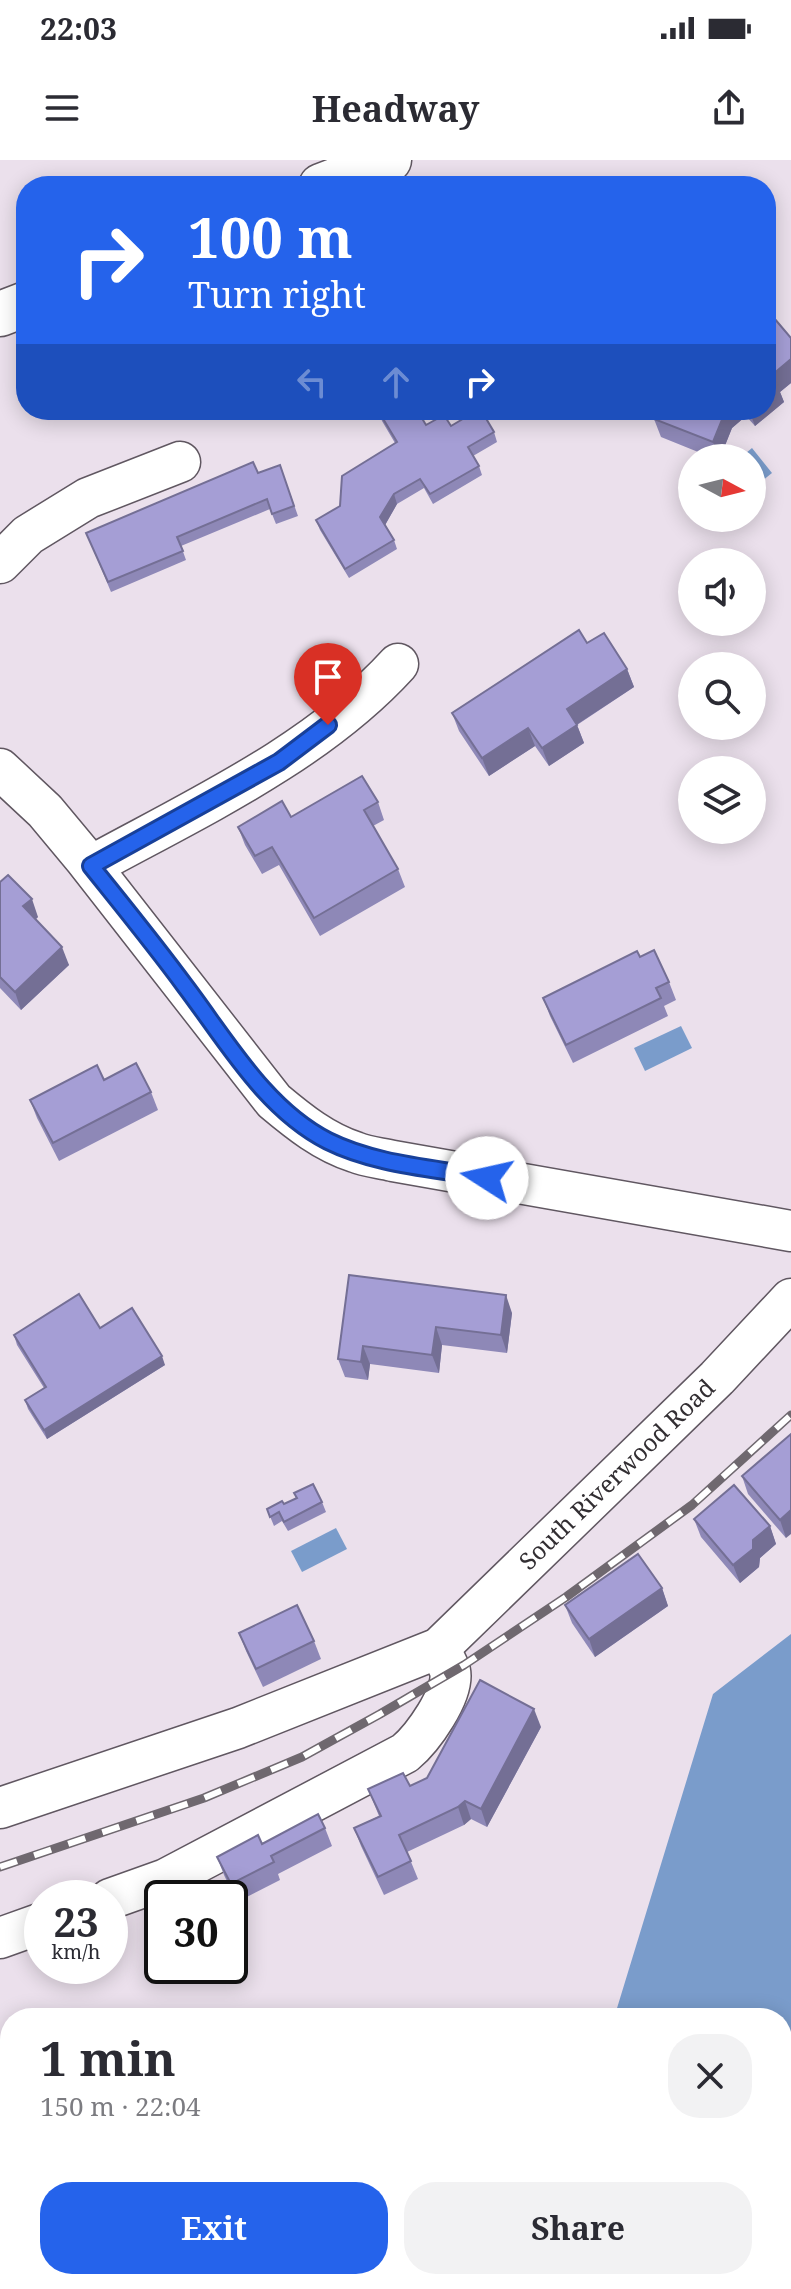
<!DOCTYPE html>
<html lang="en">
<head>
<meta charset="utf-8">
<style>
  body { margin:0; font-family:"Noto Serif",serif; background:#f2f2f3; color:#2b2b33; height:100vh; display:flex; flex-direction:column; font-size:30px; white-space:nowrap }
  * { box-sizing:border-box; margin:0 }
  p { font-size:26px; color:#7c7c81 }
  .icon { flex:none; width:44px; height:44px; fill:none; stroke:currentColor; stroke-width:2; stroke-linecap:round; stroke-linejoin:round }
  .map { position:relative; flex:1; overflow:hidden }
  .side { position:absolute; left:0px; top:1848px; width:792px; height:282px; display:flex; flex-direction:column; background:#fff; border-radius:32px 32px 0 0; box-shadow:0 4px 20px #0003 }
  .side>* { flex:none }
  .guide { position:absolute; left:16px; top:16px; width:760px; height:244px; border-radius:32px; box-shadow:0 4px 20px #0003; background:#2563eb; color:#fff; overflow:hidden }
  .needle { width:52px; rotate:97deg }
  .fabs { position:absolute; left:678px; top:284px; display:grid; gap:16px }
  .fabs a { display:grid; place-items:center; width:88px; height:88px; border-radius:50%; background:#fff; box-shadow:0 4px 20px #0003; font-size:40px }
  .speed { position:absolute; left:24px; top:1720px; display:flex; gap:16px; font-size:40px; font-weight:700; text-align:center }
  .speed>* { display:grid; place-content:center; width:104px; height:104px; border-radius:50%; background:#fff; box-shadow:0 4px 20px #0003; line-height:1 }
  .speed small { font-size:20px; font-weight:400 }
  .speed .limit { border:4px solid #111; border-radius:12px; background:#fff; color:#111 }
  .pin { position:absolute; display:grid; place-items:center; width:68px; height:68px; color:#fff; margin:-82px -34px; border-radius:50% 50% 50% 0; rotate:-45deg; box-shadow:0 0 8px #0007 }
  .pin .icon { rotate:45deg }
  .me { position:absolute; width:88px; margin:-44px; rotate:280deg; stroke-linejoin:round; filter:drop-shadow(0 0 6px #0008) }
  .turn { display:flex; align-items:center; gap:28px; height:168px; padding:0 40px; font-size:36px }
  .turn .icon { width:104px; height:104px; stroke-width:2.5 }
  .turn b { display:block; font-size:56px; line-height:68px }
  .lanes { display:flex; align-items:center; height:76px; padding:0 40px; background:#0003; justify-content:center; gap:40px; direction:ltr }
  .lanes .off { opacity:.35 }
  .round { display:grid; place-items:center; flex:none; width:84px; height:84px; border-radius:32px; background:#f2f2f3 }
  .head { display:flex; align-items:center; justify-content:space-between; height:136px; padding:0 40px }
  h1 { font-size:48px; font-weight:700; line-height:60px }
  .cta { display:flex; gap:16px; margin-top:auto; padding:16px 40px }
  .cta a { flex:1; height:92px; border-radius:32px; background:#2563eb; color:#fff; font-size:32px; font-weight:700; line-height:92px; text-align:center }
  .cta a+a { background:#f2f2f3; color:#2b2b33 }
  .status { display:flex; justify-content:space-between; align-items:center; height:56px; padding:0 40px; background:#fff; direction:ltr }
  .status svg { height:22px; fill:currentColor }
  header { display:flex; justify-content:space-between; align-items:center; height:104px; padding:0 40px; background:#fff; font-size:36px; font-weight:700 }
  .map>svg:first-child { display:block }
</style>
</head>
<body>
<div class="status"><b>22:03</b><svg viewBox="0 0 49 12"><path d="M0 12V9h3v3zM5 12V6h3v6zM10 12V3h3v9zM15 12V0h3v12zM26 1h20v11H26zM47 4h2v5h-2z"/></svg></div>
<header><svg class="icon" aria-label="menu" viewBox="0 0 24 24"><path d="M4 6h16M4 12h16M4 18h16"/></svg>Headway<svg class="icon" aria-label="share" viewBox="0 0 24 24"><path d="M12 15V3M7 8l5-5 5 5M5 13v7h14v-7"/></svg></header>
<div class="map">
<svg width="791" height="2129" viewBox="0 0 791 2129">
  <rect width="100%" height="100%" fill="#ebe0ec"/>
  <g fill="#7a9ccb">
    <polygon points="752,288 772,313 752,329 752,298 740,298"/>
    <polygon points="681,866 692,888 645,911 634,888"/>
    <polygon points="336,1368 347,1389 302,1412 291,1391"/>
    <polygon points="791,1474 791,2129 531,2129 534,2120 782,2120 782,1858 614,1858 713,1534"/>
  </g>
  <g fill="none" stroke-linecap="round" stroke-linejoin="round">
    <defs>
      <g id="minor">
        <polyline points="0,403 28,375 88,338 180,302"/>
        <path d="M0 609 45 651 85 699 274 941C299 962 324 982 355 992 367 997 381 998 393 1001L791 1071"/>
        <path d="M91 706C195 649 317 593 398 504"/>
        <path id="s1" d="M0 1648 238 1568 439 1488 717 1218 791 1139"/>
        <path d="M110 1739 166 1719 405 1593C422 1579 455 1534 450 1511 448 1504 442 1495 439 1488"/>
        <polyline points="0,1778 42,1763"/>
      </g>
      <g id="major">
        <polyline points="321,26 389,0"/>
        <polyline points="0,154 26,144"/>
      </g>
    </defs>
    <use href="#minor" stroke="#605761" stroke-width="43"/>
    <use href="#major" stroke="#605761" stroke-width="47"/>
    <use href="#minor" stroke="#fff" stroke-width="40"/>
    <use href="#major" stroke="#fff" stroke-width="44"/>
    <defs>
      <polyline id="rail" points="0,1707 204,1638 302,1597 380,1554 464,1505 566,1437 692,1345 791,1255"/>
    </defs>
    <use href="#rail" stroke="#6f686f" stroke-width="9"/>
    <use href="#rail" stroke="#fff" stroke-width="6" stroke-dasharray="18" stroke-linecap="butt"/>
  </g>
  <g fill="#8e88b7">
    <polygon points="772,161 791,178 791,223 780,232 784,242 755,266 746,256 732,268 720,298 713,298 661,277 654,259 658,250 766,250"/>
    <polygon points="300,250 318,250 304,258"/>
    <polygon points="379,252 426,265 451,266 494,272 497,282 473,296 479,306 482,315 433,344 424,328 397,344 385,365 394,380 397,389 349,418 320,370 316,360 340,346 395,283 382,261"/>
    <polygon points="280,305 298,356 276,364 270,349 181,386 186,400 111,432 90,382 258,313"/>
    <polygon points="587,483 627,509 634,527 577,565 584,583 549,606 535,586 489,616 459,571 452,553"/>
    <polygon points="378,642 384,660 373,666 398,709 405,727 320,776 279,705 262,714 245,685 238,667"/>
    <polygon points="0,722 38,757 36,759 69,805 21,850 0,828"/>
    <polygon points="669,822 676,840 664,846 668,856 573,903 550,856 543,838"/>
    <polygon points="104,920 151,932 158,950 59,1001 37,958 30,940"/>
    <polygon points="349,1115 512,1153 507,1193 442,1185 439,1213 370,1204 368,1220 345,1217 338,1199"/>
    <polygon points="100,1168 165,1205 47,1279 28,1249 25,1240 44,1228 17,1185 14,1175"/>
    <polygon points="791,1274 786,1378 748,1334 742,1316"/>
    <polygon points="294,1333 322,1342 326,1352 288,1371 282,1361 274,1366 267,1349 284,1344 296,1338"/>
    <polygon points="694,1359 770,1366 776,1384 760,1398 759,1407 740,1423 701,1377"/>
    <polygon points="662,1428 668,1446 595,1497 572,1463 565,1445"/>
    <polygon points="239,1473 314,1481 321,1499 263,1527 246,1491"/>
    <polygon points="541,1567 487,1667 471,1659 464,1665 407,1692 418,1719 384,1735 361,1686 354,1668 379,1656 368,1629 410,1626"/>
    <polygon points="325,1668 332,1686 278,1714 280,1720 237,1742 224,1715 217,1697 262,1684"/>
  </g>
  <g fill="#746f95">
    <polygon points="791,199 791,223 780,232 784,242 755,266 749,250 766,250 766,234 771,216"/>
    <polygon points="726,250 744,250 746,256 732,268 720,298 718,298 713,282"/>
    <polygon points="394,334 397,344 384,367 380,357"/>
    <polygon points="627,509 634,527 573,567 567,549"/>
    <polygon points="577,565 584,583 549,606 542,588"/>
    <polygon points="528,568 535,586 489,616 482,598"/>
    <polygon points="32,739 38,757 30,764 23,746"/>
    <polygon points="62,787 69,805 21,850 15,832"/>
    <polygon points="506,1135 512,1153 507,1193 501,1175"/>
    <polygon points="436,1167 442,1185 439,1213 432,1195"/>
    <polygon points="363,1186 370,1204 368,1220 361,1202"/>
    <polygon points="162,1196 165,1205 47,1279 44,1270"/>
    <polygon points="791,1350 791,1374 786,1378 780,1360"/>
    <polygon points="770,1366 776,1384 760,1398 759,1407 740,1423 733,1405 753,1380"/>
    <polygon points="662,1428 668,1446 595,1497 589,1479"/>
    <polygon points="534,1549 541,1567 487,1667 481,1649"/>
    <polygon points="465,1641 471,1659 464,1665 458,1647"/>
    <polygon points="7,2039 10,2051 0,2079 0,2060"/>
  </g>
  <g fill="#a59ed5" stroke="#746f95" stroke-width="2">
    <polygon points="766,153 772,161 774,158 791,178 791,199 771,216 777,224 766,234"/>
    <polygon points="382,250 417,250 426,265 444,255 451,266 478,250 481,250 494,272 468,287 479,306 430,334 420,319 394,334 380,357 394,380 345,409 316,360 340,346 342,316 397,282 379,252"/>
    <polygon points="658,250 726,250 713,282 654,259"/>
    <polygon points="253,302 258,313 280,305 294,346 272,354 267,339 177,377 183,391 108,422 86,373"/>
    <polygon points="579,470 587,483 604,473 627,509 567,549 577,565 542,588 528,568 482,598 452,553"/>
    <polygon points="362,616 378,642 364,650 398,709 314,758 272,687 255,696 238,667 282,641 291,657"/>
    <polygon points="8,715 32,739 23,746 62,787 15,832 0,817 0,722"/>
    <polygon points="654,790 669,822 656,828 661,838 566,885 543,838 637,791 640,797"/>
    <polygon points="136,903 151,932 53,983 30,940 97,905 104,920"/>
    <polygon points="349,1115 506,1135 501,1175 436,1167 432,1195 363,1186 361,1202 338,1199"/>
    <polygon points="79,1134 100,1168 132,1148 162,1196 44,1270 25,1240 46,1227 14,1175"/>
    <polygon points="791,1274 791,1350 780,1360 742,1316"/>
    <polygon points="313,1324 322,1342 284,1362 279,1352 270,1357 267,1349 282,1341 284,1344 297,1338 294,1333"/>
    <polygon points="734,1325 770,1366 753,1380 753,1389 733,1405 694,1359"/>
    <polygon points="638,1394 662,1428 589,1479 565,1445"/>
    <polygon points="297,1445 314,1481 256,1509 239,1473"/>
    <polygon points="480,1520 534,1549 481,1649 465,1641 458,1647 399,1675 411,1701 378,1717 354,1668 381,1656 368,1629 403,1613 410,1626 427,1618"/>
    <polygon points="318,1654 325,1668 271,1696 274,1702 231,1724 217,1697 258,1675 262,1684"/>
    <polygon points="0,2037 7,2039 0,2060"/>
    <polygon points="40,2120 82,2120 125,2129 38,2129"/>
  </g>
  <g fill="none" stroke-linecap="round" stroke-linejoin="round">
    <defs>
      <path id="route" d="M328 565 279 602 91 706C123 746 155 785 185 826 226 880 265 949 328 981 376 1005 435 1008 487 1018"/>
    </defs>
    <use href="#route" stroke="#184099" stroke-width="20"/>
    <use href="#route" stroke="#2563eb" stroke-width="14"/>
  </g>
  <g text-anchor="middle" stroke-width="6" stroke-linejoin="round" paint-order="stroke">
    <g font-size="24" fill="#322e32" stroke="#fff">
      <text dy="8" stroke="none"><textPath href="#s1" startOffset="716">South Riverwood Road</textPath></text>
    </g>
  </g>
</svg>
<div class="fabs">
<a><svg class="needle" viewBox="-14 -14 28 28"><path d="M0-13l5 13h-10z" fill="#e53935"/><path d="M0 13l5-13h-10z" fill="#7c7c81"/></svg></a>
<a><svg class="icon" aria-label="sound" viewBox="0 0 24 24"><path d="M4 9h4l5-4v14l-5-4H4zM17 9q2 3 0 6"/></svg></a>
<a><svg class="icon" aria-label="search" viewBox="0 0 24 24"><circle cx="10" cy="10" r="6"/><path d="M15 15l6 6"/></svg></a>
<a><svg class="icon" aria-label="layers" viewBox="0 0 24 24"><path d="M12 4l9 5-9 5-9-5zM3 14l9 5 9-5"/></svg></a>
</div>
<div class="speed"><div>23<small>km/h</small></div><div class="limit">30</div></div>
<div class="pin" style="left:328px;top:565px;background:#d93025"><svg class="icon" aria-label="arrive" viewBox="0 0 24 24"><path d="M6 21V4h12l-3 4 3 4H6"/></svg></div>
<svg class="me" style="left:487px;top:1018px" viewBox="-20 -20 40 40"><circle r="19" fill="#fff"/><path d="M0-13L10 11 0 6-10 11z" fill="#2563eb"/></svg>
<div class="guide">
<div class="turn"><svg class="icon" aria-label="right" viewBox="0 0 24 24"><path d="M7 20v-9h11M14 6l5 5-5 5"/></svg><div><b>100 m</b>Turn right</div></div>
<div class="lanes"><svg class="icon off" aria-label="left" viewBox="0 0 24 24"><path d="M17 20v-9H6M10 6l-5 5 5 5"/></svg><svg class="icon off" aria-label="ahead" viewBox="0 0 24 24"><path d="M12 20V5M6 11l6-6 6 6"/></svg><svg class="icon" aria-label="right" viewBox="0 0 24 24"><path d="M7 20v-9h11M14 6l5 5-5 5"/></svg></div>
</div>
<section class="side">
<div class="head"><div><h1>1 min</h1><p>150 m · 22:04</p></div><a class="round"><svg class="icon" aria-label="close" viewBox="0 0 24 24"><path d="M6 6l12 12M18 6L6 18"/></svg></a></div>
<div class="cta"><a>Exit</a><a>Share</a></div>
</section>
</div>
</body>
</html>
